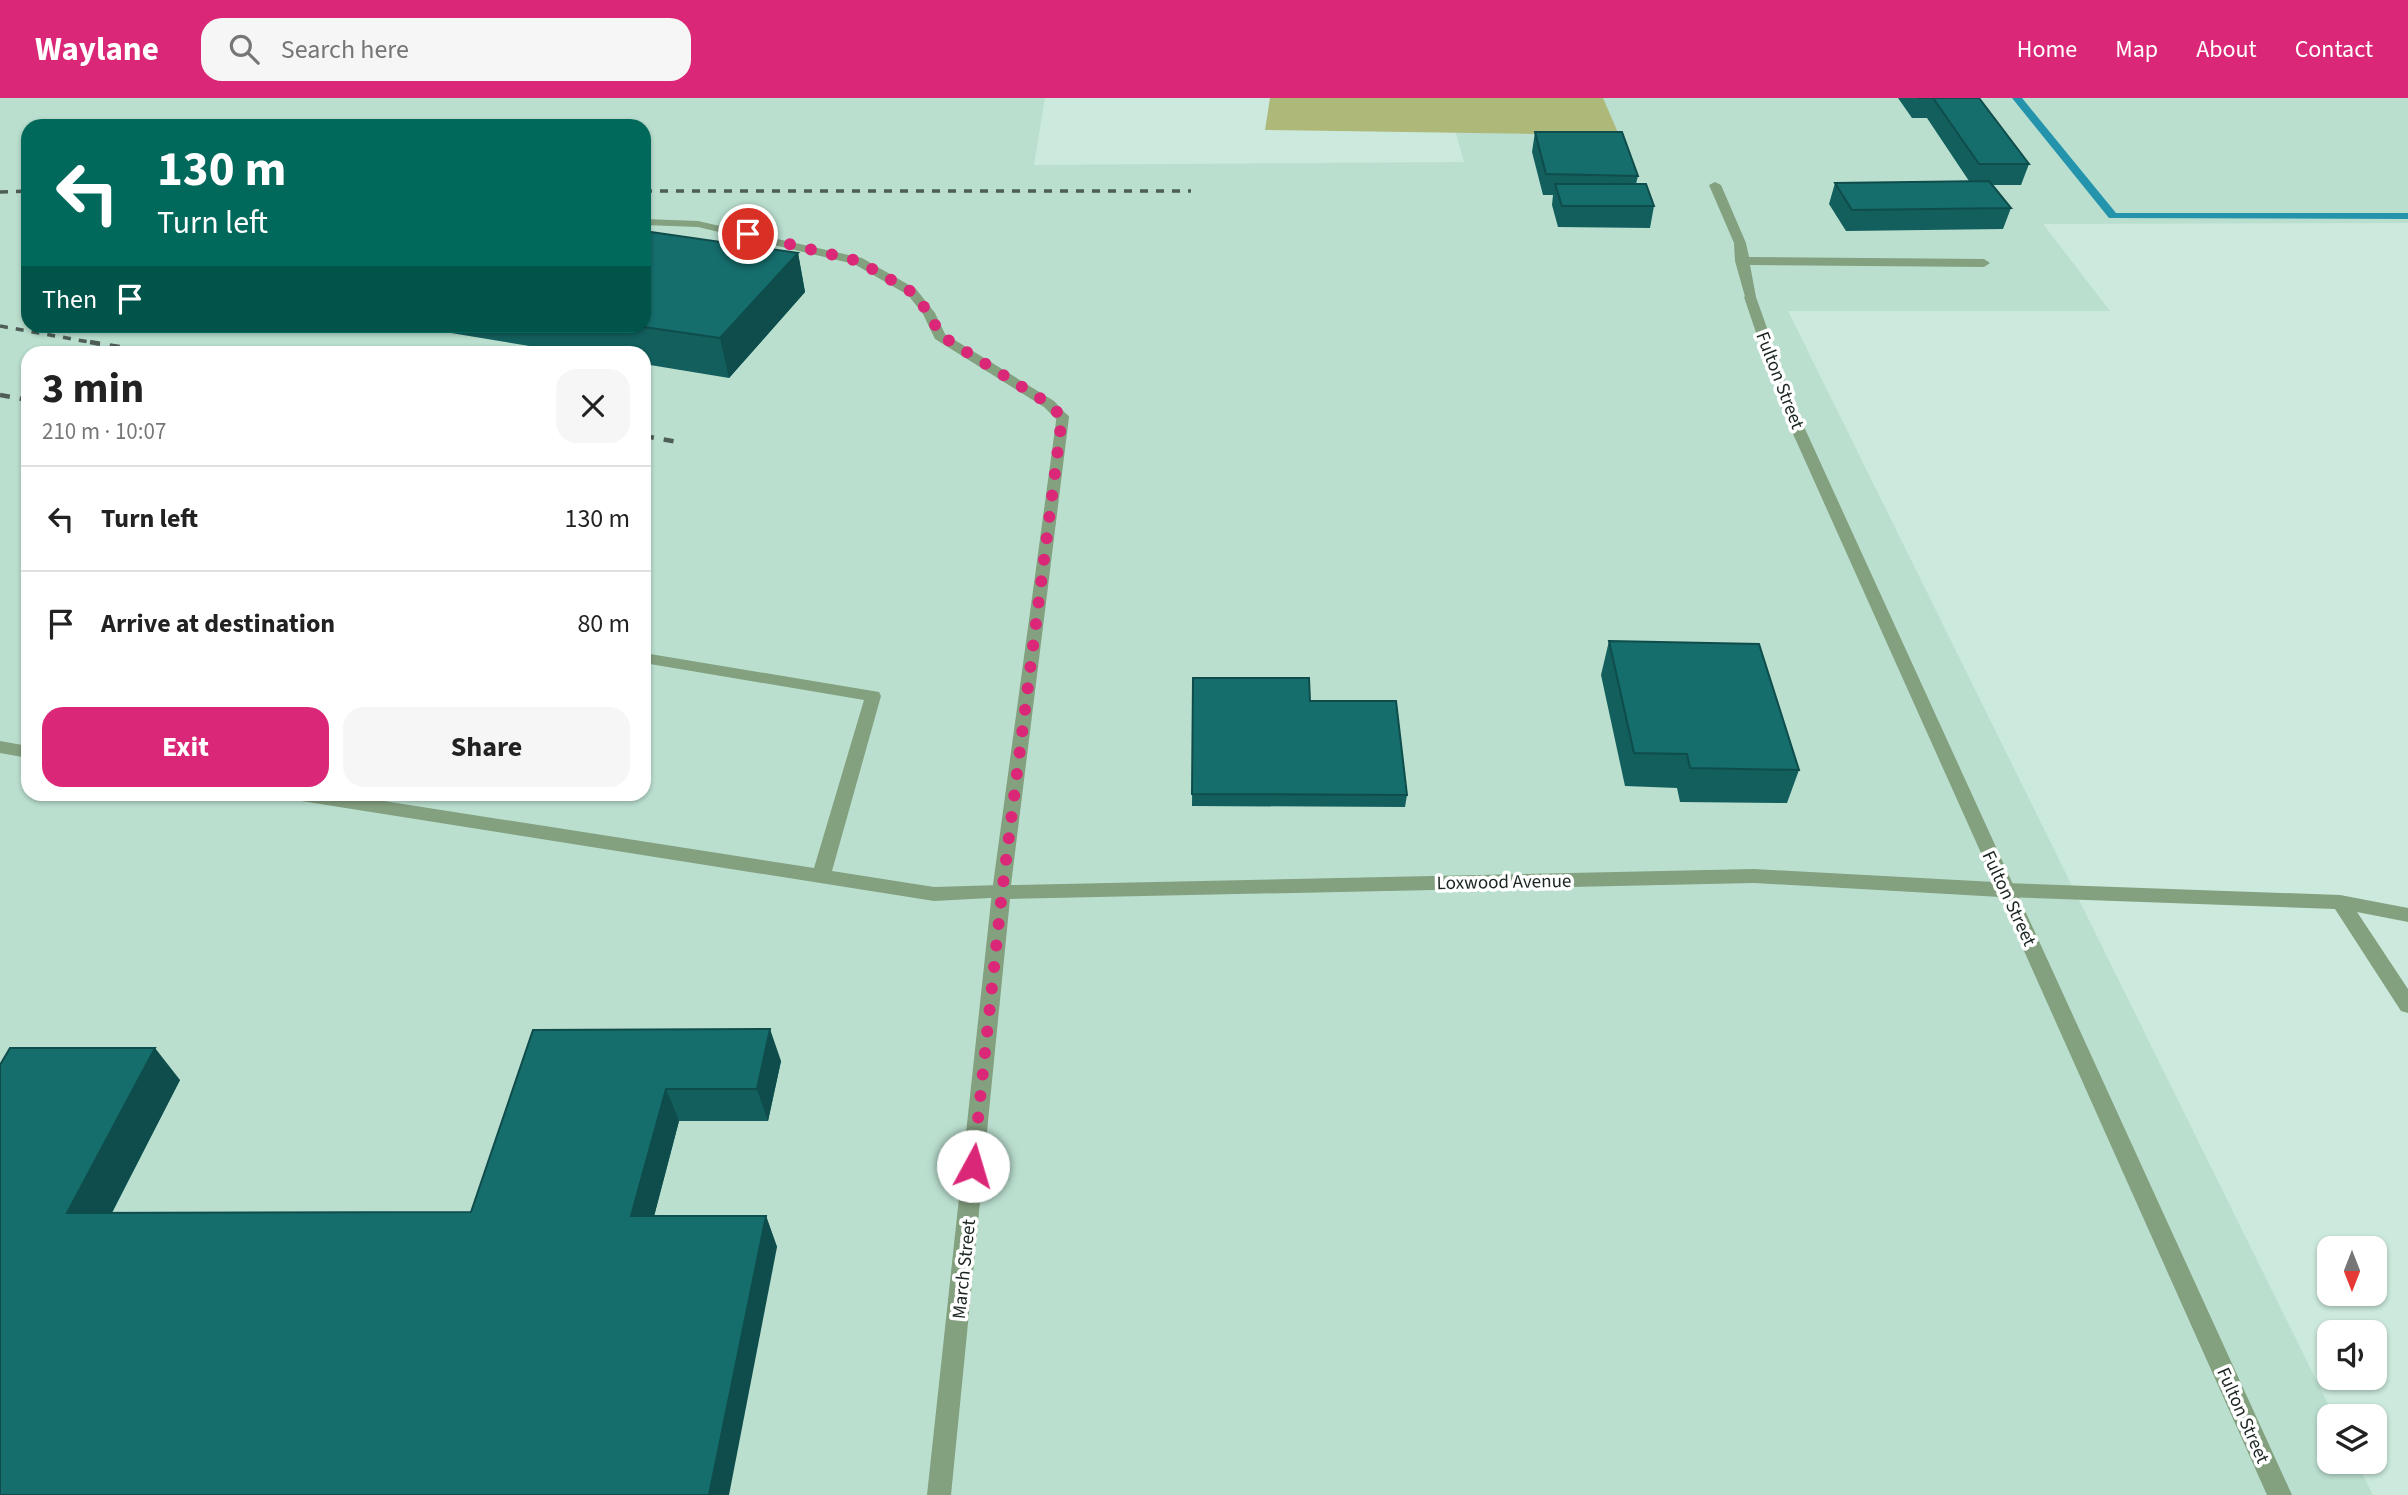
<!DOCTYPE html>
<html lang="en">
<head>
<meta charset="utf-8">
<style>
  body { margin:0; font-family:"Source Sans 3",sans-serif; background:#f6f6f6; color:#222; height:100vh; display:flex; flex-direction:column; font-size:26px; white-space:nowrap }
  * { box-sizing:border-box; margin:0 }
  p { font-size:23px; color:#767676 }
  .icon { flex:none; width:38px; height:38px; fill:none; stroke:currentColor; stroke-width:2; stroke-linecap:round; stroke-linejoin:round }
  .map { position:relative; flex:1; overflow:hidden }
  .side { position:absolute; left:21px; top:248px; width:630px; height:455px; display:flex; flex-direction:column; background:#fff; border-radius:21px; box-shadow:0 2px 5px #0004 }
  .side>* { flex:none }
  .hud { position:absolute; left:21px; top:21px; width:630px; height:214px; border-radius:21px; box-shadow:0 2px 5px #0004; background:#00695c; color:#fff; overflow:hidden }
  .needle { width:46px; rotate:180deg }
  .tools { position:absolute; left:2317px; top:1138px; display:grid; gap:14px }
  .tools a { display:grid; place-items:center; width:70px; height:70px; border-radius:14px; background:#fff; box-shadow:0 2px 5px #0004; font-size:35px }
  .pin { position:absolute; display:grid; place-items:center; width:60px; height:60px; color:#fff; margin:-30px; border:4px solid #fff; border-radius:50%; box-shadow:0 2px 7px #0007 }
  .me { position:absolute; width:77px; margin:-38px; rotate:6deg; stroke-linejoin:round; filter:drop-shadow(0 0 5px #0008) }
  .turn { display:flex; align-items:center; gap:24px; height:147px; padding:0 21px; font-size:32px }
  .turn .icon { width:91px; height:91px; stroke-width:2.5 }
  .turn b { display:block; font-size:49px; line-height:60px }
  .then { display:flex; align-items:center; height:66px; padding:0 21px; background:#0003; gap:14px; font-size:26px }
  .round { display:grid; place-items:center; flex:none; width:74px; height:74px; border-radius:21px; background:#f6f6f6 }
  .head { display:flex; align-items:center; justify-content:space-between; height:119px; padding:0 21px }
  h1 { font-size:42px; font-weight:700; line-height:52px }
  .button { display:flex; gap:14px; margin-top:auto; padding:14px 21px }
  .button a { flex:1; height:80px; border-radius:21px; background:#db2777; color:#fff; font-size:28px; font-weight:700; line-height:80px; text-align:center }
  .button a+a { background:#f6f6f6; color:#222 }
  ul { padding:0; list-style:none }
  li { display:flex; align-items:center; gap:21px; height:105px; padding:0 21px; border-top:2px solid #e0e0e0 }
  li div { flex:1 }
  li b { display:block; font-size:26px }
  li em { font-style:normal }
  header { display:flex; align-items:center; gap:42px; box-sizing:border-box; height:98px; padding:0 35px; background:#db2777; color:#fff }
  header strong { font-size:33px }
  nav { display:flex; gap:38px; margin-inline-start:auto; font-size:24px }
  .search { width:490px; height:63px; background:#f6f6f6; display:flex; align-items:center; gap:18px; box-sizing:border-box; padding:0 24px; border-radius:21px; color:#767676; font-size:26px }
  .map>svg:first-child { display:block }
</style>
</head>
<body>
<header>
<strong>Waylane</strong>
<div class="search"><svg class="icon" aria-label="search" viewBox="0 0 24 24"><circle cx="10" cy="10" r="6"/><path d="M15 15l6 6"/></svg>Search here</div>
<nav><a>Home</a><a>Map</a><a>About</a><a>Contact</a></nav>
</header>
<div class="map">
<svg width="2408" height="1397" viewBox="0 0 2408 1397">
  <rect width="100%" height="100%" fill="#cbe9dc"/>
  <path fill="#badfcf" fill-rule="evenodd" d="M0 0H1045L1034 67 1464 64 1446 0H2408V125L2043 126 2110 213H1788L2334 1318H2329V1363H2356L2373 1397H0ZM28 28H644V228H28ZM28 256H644V696H28Z"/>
  <polygon fill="#aeb878" points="1270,0 1603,0 1619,37 1265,32"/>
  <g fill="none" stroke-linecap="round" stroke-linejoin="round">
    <polygon fill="#2493ac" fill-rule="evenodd" points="2012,0 2022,0 2116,115 2408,115 2408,121 2109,120"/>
    <g fill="#83a07f" fill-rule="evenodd">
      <polygon points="1715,84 1721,87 1746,145 1749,159 1984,161 1990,165 1984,169 1750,167 1756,199 1750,203 1746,202 1735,163 1734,145 1709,87"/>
      <polygon points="644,121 698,123 862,160 916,191 935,215 945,236 1054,303 1069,319 1067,322 1057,322 1044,309 935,241 923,216 908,197 854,166 698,129 644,127"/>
      <polygon points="644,555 879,594 881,598 832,773 934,789 1001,787 1008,789 1010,794 1008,799 934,803 295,702 287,696 339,696 814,770 864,602 644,565"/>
      <polygon points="0,643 28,648 28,660 0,655"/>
      <polygon points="2005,785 2340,797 2408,810 2408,824 2357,814 2408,891 2408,915 2401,913 2335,811 2005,799 1998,797 1996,792 1998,787"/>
    </g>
    <polygon fill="#83a07f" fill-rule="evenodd" points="1750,195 1756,199 1795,309 2292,1397 2267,1397 2000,799 1754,785 1010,801 951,1397 927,1397 992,794 1057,316 1067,316 1069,319 1011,787 1754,771 1994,784 1781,309 1744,199"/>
    <g stroke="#4e5e57" stroke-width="3.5" stroke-dasharray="8 8" stroke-linecap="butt">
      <polyline points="644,93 1191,93"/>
      <polyline points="0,94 28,93"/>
      <polyline points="0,228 100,246"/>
    </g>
    <g stroke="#4e5e57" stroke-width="4.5" stroke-dasharray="10 10" stroke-linecap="butt">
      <polyline points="90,244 160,256"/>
      <polyline points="0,297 28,302"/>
      <polyline points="644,338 683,345"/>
    </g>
  </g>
  <g fill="#125f5d">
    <polygon points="1898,0 1979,0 2029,66 2021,87 1992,87 2011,110 2003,131 1846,133 1829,106 1835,85 1969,83 1927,20 1912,20"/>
    <polygon points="1535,34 1638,78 1636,86 1654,108 1650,130 1558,129 1552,107 1553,97 1543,97 1532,54"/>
    <polygon points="798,155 805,194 729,280 644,266 644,256 578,256 427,231 425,228 644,228"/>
    <polygon points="1609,543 1799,672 1787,705 1680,704 1677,690 1625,688 1601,577"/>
    <polygon points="1193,580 1310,603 1407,697 1405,709 1192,708"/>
    <polygon points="533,932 781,963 768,1023 679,1023 654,1118 766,1118 777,1149 0,1397 0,967 180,982 112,1115 471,1114"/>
  </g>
  <g fill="#0f4d4c">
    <polygon points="798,155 805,194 729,280 720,240"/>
    <polygon points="770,931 781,963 768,1023 757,991"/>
    <polygon points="155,950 180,982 96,1145 67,1115"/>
    <polygon points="666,991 679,1023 646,1149 631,1118"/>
    <polygon points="766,1118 777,1149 729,1397 709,1397"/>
  </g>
  <g fill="#156e6c" stroke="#0f4d4c" stroke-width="2">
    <polygon points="1918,0 1979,0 2029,66 1979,66 1933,0"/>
    <polygon points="1535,34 1622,34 1638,78 1546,76"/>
    <polygon points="1989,83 2011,110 1852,112 1835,85"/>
    <polygon points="1555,86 1646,86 1654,108 1562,108"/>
    <polygon points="644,133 798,155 720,240 637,228 644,228"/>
    <polygon points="1609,543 1759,546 1799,672 1690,670 1687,656 1634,655"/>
    <polygon points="1193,580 1309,580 1310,603 1396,603 1407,697 1192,696"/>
    <polygon points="770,931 757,991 666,991 631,1118 766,1118 709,1397 0,1397 0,967 10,950 155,950 67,1115 471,1114 533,932"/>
  </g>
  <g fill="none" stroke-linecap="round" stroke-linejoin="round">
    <polyline stroke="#db2777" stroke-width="12" stroke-dasharray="0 21.6" points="748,136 858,163 886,179 912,194 929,215 940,237 1049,306 1062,319 1002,794 973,1068"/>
  </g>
  <g text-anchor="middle" stroke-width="7" stroke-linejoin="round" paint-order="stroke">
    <g font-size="19" fill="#1a2520" stroke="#fff">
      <text transform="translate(1781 282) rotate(69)" y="7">Fulton Street</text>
      <text transform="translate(1504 783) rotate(-1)" y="7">Loxwood Avenue</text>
      <text transform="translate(2010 800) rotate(65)" y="7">Fulton Street</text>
      <text transform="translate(963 1171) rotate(-84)" y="7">March Street</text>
      <text transform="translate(2244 1317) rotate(66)" y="7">Fulton Street</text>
    </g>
  </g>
</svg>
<div class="tools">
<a><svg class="needle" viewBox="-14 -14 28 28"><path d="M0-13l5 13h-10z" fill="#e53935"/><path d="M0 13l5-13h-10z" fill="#767676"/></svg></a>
<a><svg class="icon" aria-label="sound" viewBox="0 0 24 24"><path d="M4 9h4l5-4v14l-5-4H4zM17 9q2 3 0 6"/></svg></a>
<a><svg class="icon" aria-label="layers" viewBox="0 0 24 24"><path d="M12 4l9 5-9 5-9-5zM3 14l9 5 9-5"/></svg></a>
</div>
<div class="pin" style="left:748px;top:136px;background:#d93025"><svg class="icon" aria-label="arrive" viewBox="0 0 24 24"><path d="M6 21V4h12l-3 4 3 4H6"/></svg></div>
<svg class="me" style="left:973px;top:1068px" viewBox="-20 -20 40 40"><circle r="19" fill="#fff"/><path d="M0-13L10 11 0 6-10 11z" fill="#db2777"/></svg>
<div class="hud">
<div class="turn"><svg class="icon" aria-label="left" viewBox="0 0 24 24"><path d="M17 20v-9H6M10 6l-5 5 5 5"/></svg><div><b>130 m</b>Turn left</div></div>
<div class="then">Then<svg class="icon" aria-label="arrive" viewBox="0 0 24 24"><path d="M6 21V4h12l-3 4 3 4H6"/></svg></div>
</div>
<section class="side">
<div class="head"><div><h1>3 min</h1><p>210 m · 10:07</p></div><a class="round"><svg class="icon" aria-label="close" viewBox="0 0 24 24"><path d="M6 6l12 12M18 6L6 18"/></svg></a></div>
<ul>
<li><svg class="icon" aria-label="left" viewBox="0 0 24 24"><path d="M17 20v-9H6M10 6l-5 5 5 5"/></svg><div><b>Turn left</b></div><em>130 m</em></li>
<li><svg class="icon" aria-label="arrive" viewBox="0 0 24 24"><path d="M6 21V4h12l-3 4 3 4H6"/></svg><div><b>Arrive at destination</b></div><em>80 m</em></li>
</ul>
<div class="button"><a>Exit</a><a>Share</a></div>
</section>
</div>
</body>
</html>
